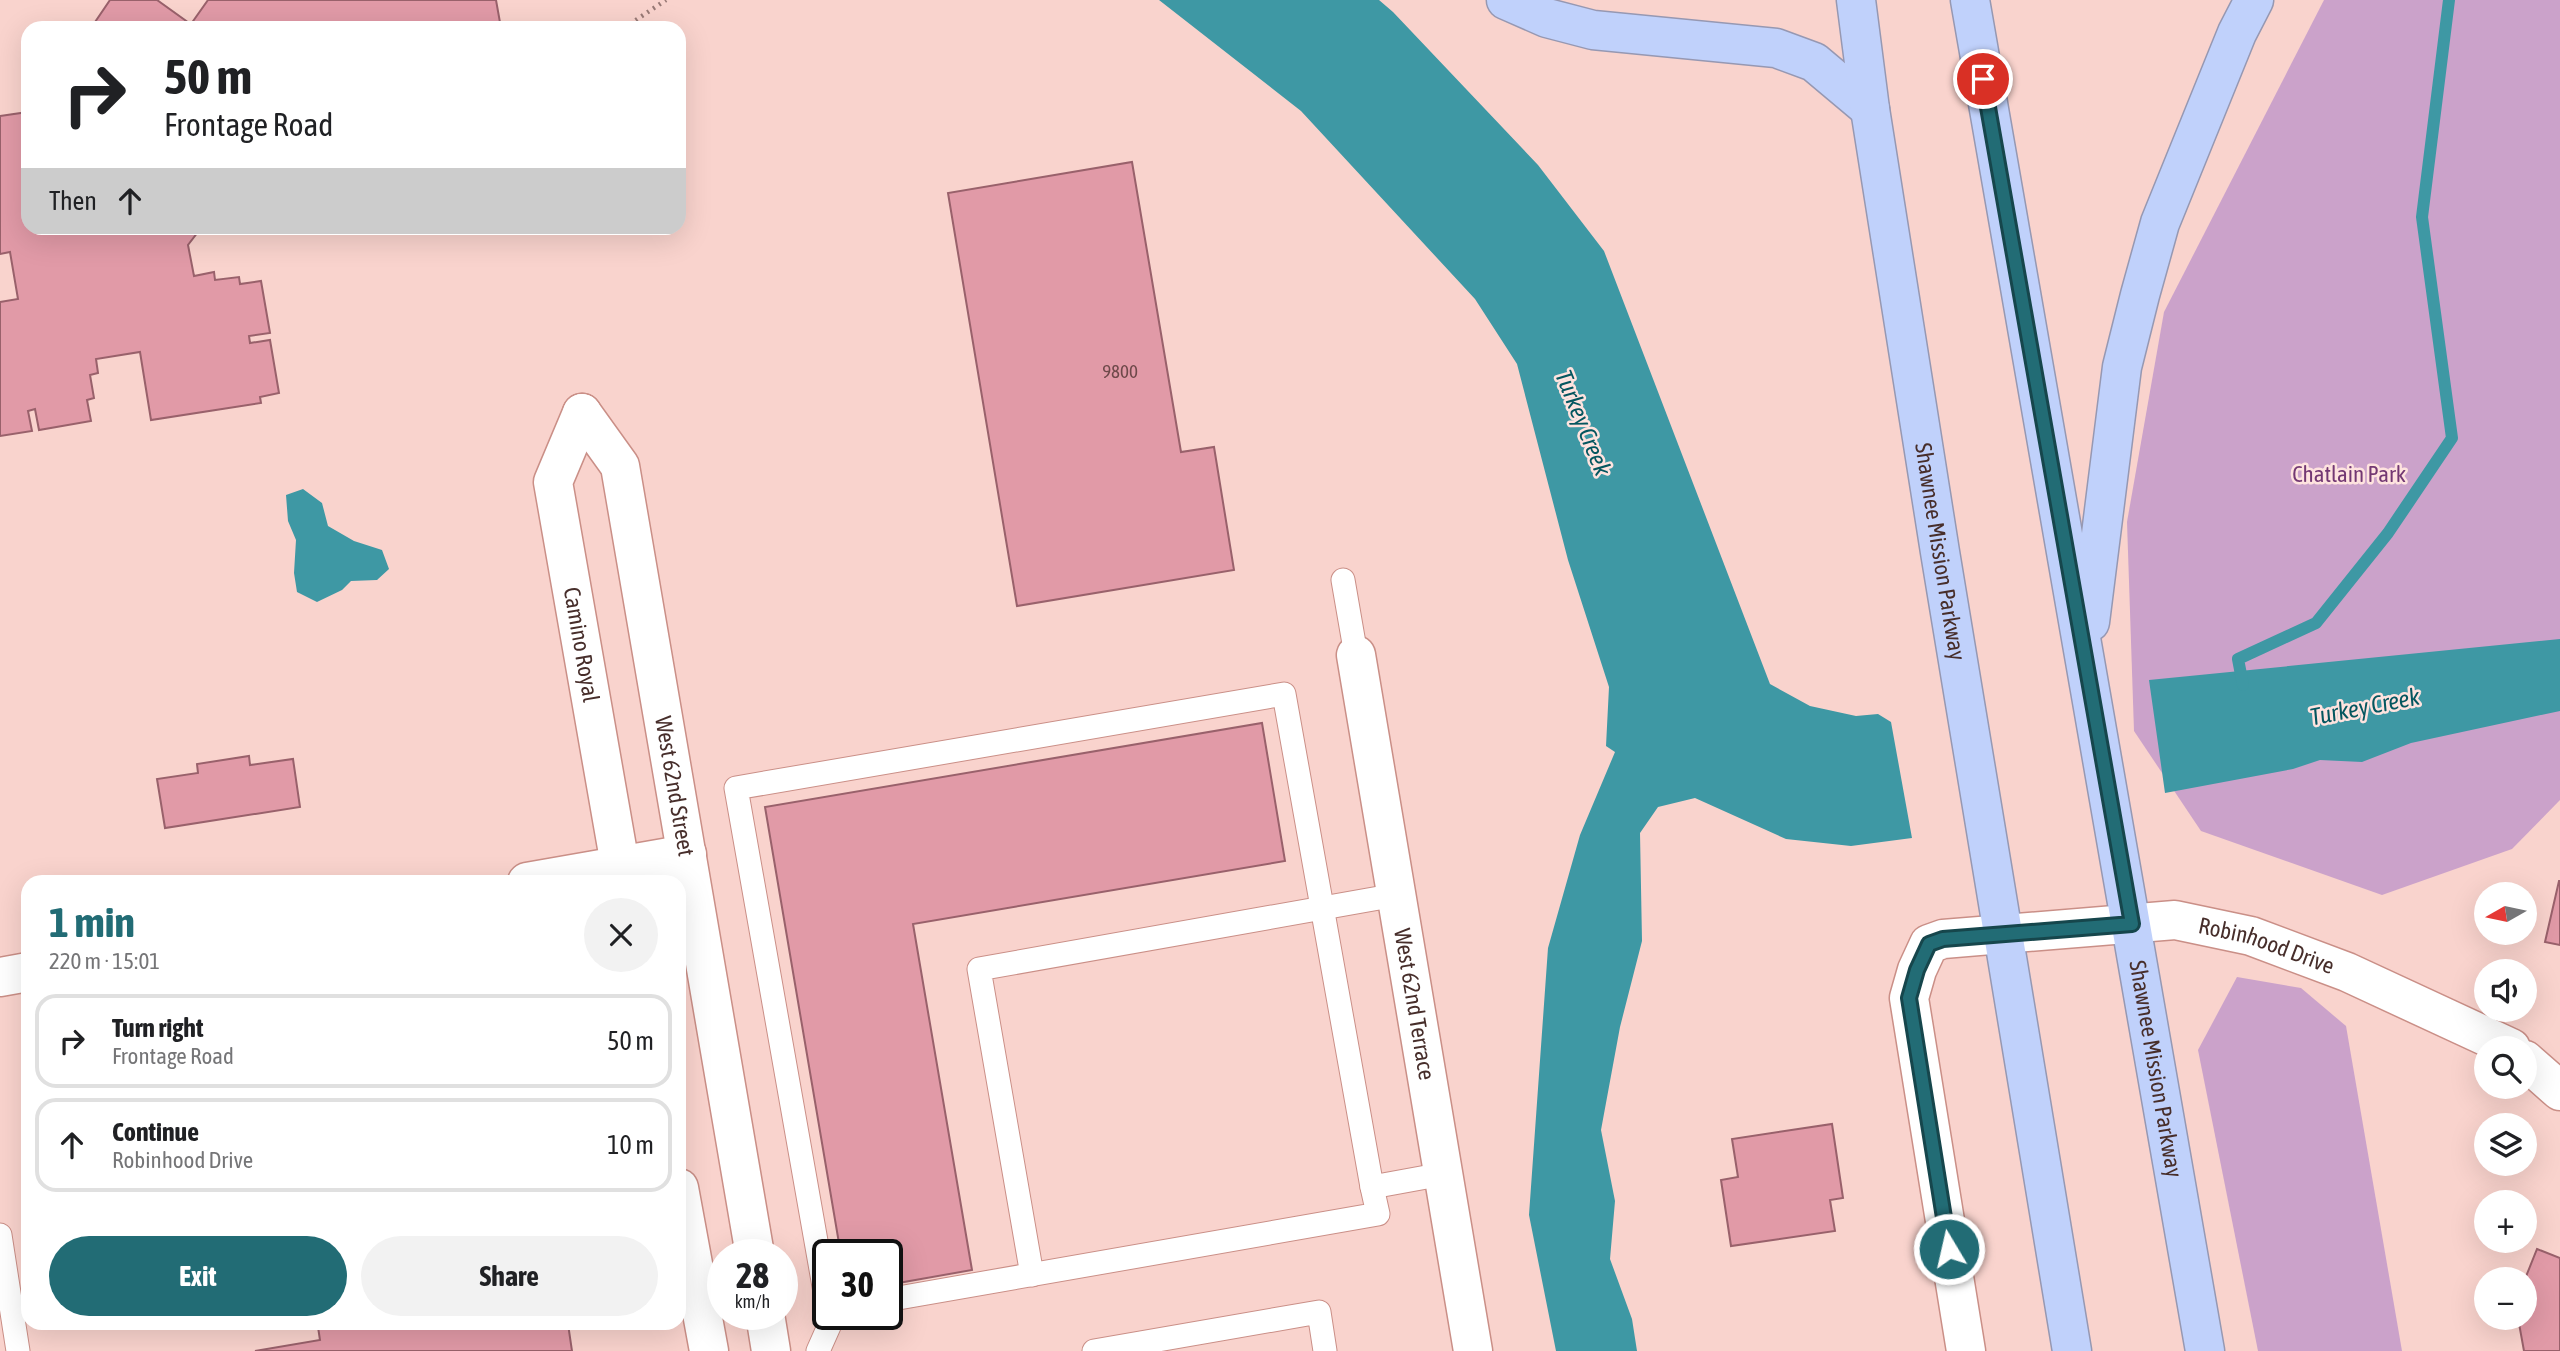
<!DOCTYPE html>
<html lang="en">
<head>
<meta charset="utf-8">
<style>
  body { margin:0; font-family:"Asap Condensed",sans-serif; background:#f2f2f2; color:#202124; height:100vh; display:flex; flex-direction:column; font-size:26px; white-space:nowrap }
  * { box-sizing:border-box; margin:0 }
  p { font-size:23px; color:#757577 }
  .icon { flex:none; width:38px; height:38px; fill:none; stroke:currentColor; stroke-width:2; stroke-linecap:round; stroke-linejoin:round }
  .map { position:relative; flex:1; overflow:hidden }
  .details { position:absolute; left:21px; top:875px; width:665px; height:455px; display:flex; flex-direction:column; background:#fff; border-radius:21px; box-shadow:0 7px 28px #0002 }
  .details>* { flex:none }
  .hud { position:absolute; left:21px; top:21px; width:665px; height:214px; border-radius:21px; box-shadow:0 7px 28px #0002; background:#fff; color:#202124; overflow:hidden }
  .needle { width:46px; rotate:261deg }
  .fabs { position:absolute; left:2474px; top:882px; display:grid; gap:14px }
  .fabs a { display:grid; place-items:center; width:63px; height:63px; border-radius:50%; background:#fff; box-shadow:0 7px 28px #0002; font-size:35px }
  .speed { position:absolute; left:707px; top:1239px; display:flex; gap:14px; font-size:35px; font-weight:700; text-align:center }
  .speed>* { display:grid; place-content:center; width:91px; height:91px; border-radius:50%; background:#fff; box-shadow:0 7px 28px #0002; line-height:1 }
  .speed small { font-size:18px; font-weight:400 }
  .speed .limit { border:4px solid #111; border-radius:10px; background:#fff; color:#111 }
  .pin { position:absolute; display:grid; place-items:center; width:60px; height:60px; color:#fff; margin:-30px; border:4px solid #fff; border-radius:50%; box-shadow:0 2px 7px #0007 }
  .me { position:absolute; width:77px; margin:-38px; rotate:351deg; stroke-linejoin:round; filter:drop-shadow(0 0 5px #0008) }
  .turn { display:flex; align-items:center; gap:24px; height:147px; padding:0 28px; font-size:32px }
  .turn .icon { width:91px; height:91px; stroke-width:2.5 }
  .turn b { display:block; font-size:49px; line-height:60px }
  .then { display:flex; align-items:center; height:66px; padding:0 28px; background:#0003; gap:14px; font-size:26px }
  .round { display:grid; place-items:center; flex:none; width:74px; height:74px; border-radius:37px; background:#f2f2f2 }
  .headline { display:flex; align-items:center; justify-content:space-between; height:119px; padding:0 28px }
  h1 { font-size:42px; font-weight:700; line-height:52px; color:#226c75 }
  .button { display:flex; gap:14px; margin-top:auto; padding:14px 28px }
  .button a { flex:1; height:80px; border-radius:42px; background:#226c75; color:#fff; font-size:28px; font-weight:700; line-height:80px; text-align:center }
  .button a+a { background:#f2f2f2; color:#202124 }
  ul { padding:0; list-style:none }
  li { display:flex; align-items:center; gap:21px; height:94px; margin:0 14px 10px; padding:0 14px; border:4px solid #e0e0e0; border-radius:21px }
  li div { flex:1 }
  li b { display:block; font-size:26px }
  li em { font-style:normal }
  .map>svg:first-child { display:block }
</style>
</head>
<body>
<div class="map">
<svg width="2560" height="1351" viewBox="0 0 2560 1351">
  <rect width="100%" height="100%" fill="#f9d3cd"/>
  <g fill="#cba2ca">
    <polygon points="2324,0 2560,0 2560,800 2512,849 2382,895 2201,831 2134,731 2127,522 2164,312"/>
    <polygon points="2237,977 2301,988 2346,1026 2402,1351 2258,1351 2198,1050"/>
  </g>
  <g fill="#3e98a4">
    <polygon points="1159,0 1379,0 1393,12 1538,165 1604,251 1770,684 1810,706 1856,716 1878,714 1891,722 1912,838 1851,846 1786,839 1695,798 1658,807 1640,833 1642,941 1620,1027 1601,1130 1615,1201 1610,1259 1632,1319 1637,1351 1556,1351 1529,1215 1548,948 1580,835 1615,752 1606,746 1609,687 1568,560 1517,364 1475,299 1301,111"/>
    <polygon points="303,489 322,503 328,526 354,541 382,550 389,569 377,580 351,581 342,590 317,602 297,592 294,573 296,540 288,521 286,495"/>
    <polygon points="2560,639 2560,711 2411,743 2362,762 2320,760 2293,769 2165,793 2149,680"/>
  </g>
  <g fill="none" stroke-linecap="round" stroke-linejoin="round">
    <polyline stroke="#3e98a4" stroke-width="12" points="2243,685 2238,659 2316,623 2388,533 2452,438 2422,217 2449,0"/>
  </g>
  <g fill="#e19aa7" stroke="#99616b" stroke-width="2">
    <polygon points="110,0 157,0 196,28 91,28"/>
    <polygon points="208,0 496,0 501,28 196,28 191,24"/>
    <polygon points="28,112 28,228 201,228 188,245 194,276 214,272 215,280 239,277 240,284 261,281 270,333 249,336 250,343 270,340 279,393 260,397 261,403 151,420 140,352 96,359 98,373 90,375 94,398 87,400 91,421 39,430 35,409 28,411 32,431 0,436 0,302 18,299 10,252 0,254 0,116"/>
    <polygon points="1132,162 1181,452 1214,447 1234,570 1017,606 948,193"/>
    <polygon points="1262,723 1285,861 913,924 972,1270 887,1285 887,1255 841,1255 765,807"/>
    <polygon points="249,756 250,765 293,759 300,807 165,828 157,779 198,773 197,764"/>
    <polygon points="2559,881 2560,881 2560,945 2545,942"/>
    <polygon points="1832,1124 1843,1198 1830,1200 1835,1231 1731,1246 1721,1180 1738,1177 1732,1139"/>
    <polygon points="2537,1249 2560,1258 2560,1351 2524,1351 2518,1318 2525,1318 2525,1279"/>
    <polygon points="344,1323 575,1323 568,1324 572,1351 255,1351 320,1340 318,1327"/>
  </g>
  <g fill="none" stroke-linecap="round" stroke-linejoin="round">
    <defs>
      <g id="lane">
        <polyline points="1343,580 1356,655"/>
        <polyline points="0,1235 18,1351"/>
        <polyline points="1032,1275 979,969 1396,895"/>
        <polyline points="887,1300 1378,1214 1372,1187"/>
        <polyline points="828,1309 736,788 1284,694 1372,1187 1443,1174"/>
        <polyline points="818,1351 830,1324 829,1314"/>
        <polyline points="1094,1351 1319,1312 1325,1351"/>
      </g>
      <g id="street">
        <path id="s1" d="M582 413 620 466 755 1255"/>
        <path id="s2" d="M582 413 553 482 623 882"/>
        <path id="s3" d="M1356 655 1473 1351"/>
        <polyline points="527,882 687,854"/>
        <polyline points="0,977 28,972"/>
        <polyline points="2525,1060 2560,1091"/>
        <polyline points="679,1188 709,1351"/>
        <polyline points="765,1314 771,1351"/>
        <path id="s4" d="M1966 1351 1909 998 1917 970 1929 944 1943 939 2175 920 2251 936 2347 972 2511 1048"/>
      </g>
      <g id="highway">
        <polyline points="1506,0 1547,18 1593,30 1776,48 1814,62 1870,109"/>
        <path id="s5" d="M1856 0 1870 109 1940 552 2072 1351"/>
        <path id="s6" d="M1970 0 2205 1351"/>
        <polyline points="2090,622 2122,367 2140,295 2160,223 2237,33 2254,0"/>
      </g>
    </defs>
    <use href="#lane" stroke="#ca8f87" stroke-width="25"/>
    <use href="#street" stroke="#ca8f87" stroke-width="41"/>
    <use href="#highway" stroke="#9698b2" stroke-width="41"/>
    <polyline stroke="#987975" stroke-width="4.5" stroke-dasharray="2 5" stroke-linecap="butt" points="624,28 666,0"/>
    <use href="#lane" stroke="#fff" stroke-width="23"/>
    <use href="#street" stroke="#fff" stroke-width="38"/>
    <use href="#highway" stroke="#c0d1fb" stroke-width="38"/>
  </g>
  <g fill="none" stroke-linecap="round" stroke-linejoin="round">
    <defs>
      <polyline id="route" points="1949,1249 1909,998 1917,970 1929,944 1943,939 2132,924 1983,79"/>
    </defs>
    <use href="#route" stroke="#16464c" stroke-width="18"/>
    <use href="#route" stroke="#226c75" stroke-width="12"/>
  </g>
  <g text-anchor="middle" stroke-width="5" stroke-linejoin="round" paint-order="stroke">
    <g font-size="19" fill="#6e494a">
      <text x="1120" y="378">9800</text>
    </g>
    <g font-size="23" fill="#733873" stroke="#fee3df">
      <text x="2349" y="482">Chatlain Park</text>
    </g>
    <g font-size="23" fill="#472e2b" stroke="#fee3df">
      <text dy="8" stroke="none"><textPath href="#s5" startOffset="558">Shawnee Mission Parkway</textPath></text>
      <text dy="8" stroke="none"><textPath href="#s2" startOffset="240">Camino Royal</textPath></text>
      <text dy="8" stroke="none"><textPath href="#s1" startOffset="390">West 62nd Street</textPath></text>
      <text dy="8" stroke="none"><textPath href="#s4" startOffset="758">Robinhood Drive</textPath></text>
      <text dy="8" stroke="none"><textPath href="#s3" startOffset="354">West 62nd Terrace</textPath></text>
      <text dy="8" stroke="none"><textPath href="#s6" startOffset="1085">Shawnee Mission Parkway</textPath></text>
    </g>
    <g font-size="24" font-style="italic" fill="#04565f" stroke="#fee3df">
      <text transform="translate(1583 423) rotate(68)" y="8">Turkey Creek</text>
      <text transform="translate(2365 707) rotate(-11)" y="8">Turkey Creek</text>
    </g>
  </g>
</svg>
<div class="fabs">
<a><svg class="needle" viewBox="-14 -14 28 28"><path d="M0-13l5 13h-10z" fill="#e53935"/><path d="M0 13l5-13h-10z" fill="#757577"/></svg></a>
<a><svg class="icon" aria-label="sound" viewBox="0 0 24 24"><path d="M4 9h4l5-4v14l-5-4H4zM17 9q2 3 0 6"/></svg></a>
<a><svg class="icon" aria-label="search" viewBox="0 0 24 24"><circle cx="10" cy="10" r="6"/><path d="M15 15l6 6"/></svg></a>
<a><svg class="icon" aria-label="layers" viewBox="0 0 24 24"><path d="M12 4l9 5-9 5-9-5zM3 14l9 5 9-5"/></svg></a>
<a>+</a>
<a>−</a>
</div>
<div class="speed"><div>28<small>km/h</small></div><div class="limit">30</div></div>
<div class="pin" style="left:1983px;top:79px;background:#d93025"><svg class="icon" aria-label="arrive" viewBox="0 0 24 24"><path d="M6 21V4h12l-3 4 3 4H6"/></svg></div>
<svg class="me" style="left:1949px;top:1249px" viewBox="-20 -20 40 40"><circle r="17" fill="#226c75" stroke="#fff" stroke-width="3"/><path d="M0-11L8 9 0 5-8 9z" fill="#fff"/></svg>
<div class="hud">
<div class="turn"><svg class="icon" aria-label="right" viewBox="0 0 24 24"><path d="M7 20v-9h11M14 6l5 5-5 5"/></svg><div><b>50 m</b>Frontage Road</div></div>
<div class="then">Then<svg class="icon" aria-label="ahead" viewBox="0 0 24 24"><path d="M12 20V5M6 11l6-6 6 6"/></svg></div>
</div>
<section class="details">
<div class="headline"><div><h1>1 min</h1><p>220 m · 15:01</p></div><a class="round"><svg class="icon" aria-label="close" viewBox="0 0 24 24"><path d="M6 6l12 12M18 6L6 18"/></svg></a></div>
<ul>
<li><svg class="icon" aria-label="right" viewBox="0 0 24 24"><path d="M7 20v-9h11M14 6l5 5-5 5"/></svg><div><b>Turn right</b><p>Frontage Road</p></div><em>50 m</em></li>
<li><svg class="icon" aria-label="ahead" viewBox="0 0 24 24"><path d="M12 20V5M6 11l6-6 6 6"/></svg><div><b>Continue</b><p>Robinhood Drive</p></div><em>10 m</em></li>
</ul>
<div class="button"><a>Exit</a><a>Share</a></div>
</section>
</div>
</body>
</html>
